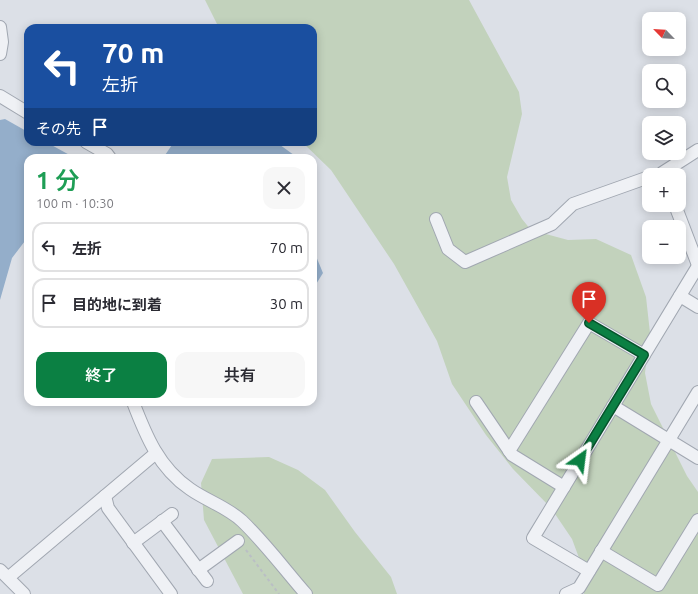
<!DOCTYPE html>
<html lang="ja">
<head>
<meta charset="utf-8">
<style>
  body { margin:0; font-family:Ubuntu,"Noto Sans JP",sans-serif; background:#f7f7f7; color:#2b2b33; height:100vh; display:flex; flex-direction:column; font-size:15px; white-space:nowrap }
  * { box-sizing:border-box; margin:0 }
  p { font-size:13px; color:#7c7c81 }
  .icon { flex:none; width:22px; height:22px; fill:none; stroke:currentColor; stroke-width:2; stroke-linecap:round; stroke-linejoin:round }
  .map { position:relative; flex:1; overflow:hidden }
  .panel { position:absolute; left:24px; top:154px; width:293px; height:252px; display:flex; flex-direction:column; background:#fff; border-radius:12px; box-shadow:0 2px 10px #0003 }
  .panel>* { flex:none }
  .top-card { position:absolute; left:24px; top:24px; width:293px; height:122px; border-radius:12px; box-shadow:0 2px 10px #0003; background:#1a4fa0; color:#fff; overflow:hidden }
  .needle { width:26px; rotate:295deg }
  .fabs { position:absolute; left:642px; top:12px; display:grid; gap:8px }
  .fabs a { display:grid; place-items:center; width:44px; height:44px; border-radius:8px; background:#fff; box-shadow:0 2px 10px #0003; font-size:20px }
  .pin { position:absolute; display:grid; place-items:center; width:34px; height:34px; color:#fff; margin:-41px -17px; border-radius:50% 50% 50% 0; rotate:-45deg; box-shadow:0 0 4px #0007 }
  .pin .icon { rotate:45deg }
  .me { position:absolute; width:44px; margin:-22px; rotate:31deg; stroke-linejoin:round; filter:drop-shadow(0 0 3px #0008) }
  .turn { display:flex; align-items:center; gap:14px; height:84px; padding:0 12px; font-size:18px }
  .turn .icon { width:52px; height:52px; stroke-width:2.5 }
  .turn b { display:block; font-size:28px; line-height:34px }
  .then { display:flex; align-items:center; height:38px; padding:0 12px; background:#0003; gap:8px; font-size:15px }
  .round { display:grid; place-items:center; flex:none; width:42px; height:42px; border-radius:12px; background:#f7f7f7 }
  .overview { display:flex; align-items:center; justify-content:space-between; height:68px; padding:0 12px }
  h1 { font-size:24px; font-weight:600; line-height:30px; color:#1e9e55 }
  .primary-button { display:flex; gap:8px; margin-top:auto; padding:8px 12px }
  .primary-button a { flex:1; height:46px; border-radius:12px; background:#0b8043; color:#fff; font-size:16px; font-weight:600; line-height:46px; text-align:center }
  .primary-button a+a { background:#f7f7f7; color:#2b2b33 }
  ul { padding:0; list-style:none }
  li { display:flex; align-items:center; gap:12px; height:50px; margin:0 8px 6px; padding:0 4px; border:2px solid #e1e1e2; border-radius:12px }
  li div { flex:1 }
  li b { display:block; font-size:15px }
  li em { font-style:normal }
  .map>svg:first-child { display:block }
</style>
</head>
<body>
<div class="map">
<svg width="698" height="594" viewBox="0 0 698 594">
  <rect width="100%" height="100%" fill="#dce0e7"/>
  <g fill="#c2d2bc">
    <polygon points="205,0 469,0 519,92 522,114 507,177 511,200 522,219 531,230 568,240 596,239 631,255 646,297 650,333 645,373 651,404 687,476 698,492 698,594 584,594 585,574 572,539 551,508 513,469 486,435 452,384 437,341 394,264 331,170 302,142 313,142 313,28 219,28"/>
    <polygon points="269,457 298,470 325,490 355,532 391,577 397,594 243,594 204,520 201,483 212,459"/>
  </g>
  <g fill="#94aeca">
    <polygon points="5,119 28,132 28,142 46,142 75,158 28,158 28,237 12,258 0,300 0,120"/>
    <polygon points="174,142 276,142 298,158 163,158"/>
    <polygon points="313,249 323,273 313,289"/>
  </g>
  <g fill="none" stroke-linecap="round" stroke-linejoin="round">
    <defs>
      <g id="minor">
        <polyline points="0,27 2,42 0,54"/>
        <polyline points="0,96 28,113"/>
        <polyline points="86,142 107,154 110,158"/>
        <polyline points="663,175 662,173 698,150"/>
        <polyline points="675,205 698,265"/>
        <polyline points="436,219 448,249 465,262 552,224 573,204 649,177"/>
        <polyline points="680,296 698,307"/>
        <path d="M133 402C146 436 159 468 190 489 207 501 227 507 242 521 265 543 285 570 306 594"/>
        <polyline points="476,402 512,455 564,487"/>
        <polyline points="613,406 698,458"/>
        <polyline points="509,451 589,323 644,355"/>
        <polyline points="105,496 108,508 171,594"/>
        <polyline points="162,521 207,581"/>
        <polyline points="133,543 172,514"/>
        <polyline points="601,551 658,585 698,520"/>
        <polyline points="0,570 24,594"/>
        <polyline points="198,570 238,541"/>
        <polyline points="589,571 533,538 698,266"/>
        <polyline points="9,577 156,453"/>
        <polyline points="566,594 579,588 698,392"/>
      </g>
    </defs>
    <use href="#minor" stroke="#a1a7b1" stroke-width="14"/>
    <polyline stroke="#babec5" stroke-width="2" stroke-dasharray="3 3" stroke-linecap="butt" points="246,550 279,594"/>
    <use href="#minor" stroke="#eff1f5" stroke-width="12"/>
  </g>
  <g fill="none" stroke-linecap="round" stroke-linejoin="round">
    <defs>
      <polyline id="route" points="580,460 644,355 589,323"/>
    </defs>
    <use href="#route" stroke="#07532c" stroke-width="10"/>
    <use href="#route" stroke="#0b8043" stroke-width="7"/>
  </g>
</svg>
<div class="fabs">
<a><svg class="needle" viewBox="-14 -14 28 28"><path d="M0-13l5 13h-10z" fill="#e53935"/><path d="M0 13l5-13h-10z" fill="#7c7c81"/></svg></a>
<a><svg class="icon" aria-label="search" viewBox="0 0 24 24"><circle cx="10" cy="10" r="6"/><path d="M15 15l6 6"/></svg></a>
<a><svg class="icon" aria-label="layers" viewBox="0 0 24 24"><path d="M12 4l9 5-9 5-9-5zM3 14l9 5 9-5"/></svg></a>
<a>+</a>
<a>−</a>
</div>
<div class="pin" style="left:589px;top:323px;background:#d93025"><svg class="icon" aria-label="arrive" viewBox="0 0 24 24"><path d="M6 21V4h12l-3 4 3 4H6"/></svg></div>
<svg class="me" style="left:580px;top:460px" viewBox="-20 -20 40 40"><path d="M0-17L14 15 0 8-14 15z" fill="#0b8043" stroke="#fff" stroke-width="4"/></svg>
<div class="top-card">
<div class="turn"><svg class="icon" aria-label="left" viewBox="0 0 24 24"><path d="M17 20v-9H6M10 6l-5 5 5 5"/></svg><div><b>70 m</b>左折</div></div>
<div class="then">その先<svg class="icon" aria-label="arrive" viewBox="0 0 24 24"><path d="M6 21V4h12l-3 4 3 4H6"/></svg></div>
</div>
<section class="panel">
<div class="overview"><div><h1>1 分</h1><p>100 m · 10:30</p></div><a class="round"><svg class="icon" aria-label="close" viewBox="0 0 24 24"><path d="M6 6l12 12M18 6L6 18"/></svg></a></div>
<ul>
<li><svg class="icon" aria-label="left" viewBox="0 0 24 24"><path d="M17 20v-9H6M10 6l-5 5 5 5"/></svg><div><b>左折</b></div><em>70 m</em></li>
<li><svg class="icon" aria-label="arrive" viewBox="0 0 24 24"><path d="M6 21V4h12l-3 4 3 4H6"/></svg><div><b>目的地に到着</b></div><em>30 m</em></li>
</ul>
<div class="primary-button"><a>終了</a><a>共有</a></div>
</section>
</div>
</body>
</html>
